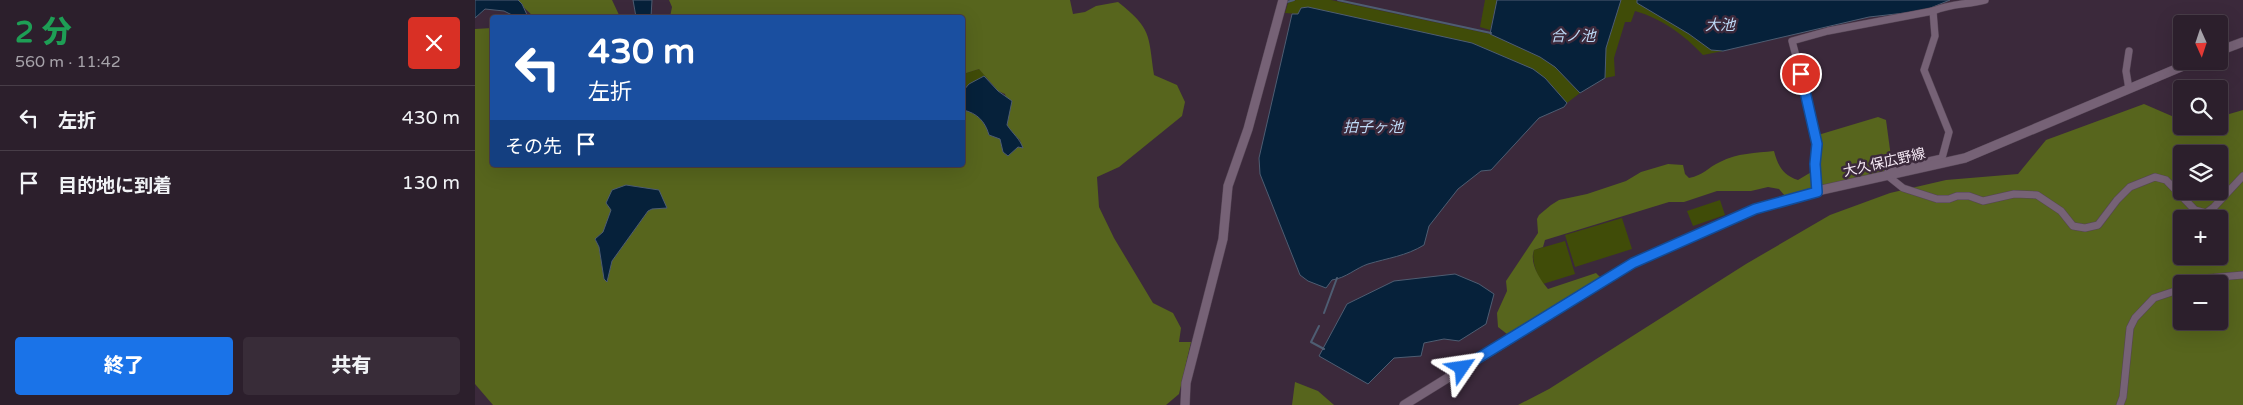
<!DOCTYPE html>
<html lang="ja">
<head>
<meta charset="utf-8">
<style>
  body { margin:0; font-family:"Varela Round","Noto Sans JP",sans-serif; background:#382c38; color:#f1f3f6; height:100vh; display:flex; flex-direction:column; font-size:19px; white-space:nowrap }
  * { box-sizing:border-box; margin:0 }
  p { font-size:16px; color:#a6a2a9 }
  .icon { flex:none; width:28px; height:28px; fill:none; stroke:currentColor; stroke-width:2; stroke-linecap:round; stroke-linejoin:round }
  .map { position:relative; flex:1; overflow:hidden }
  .drawer { display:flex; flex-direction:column; background:#2c1f2c; width:475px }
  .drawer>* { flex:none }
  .banner { position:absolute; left:15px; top:15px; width:475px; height:152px; border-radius:5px; box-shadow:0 5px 20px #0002,0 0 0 1px #483d48; background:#1a4fa0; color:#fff; overflow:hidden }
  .needle { width:32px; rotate:177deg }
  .buttons { position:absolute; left:1698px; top:15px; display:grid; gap:10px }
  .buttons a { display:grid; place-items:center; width:55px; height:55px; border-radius:5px; background:#2c1f2c; box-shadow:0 5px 20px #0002,0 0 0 1px #483d48; font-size:25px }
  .pin { position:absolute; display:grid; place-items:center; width:42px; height:42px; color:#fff; margin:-21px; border:2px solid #fff; border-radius:50%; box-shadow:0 1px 5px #0007 }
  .me { position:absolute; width:55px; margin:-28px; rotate:58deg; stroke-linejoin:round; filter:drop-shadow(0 0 4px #0008) }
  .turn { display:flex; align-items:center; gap:18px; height:105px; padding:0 15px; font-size:22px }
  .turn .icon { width:65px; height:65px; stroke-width:2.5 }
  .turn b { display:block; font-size:35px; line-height:42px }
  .then { display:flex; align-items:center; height:48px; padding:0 15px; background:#0003; gap:10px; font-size:19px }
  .round { display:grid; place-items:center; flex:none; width:52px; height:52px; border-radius:5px; background:#382c38 }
  .summary { display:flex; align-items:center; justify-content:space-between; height:85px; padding:0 15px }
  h1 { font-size:30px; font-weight:800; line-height:38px; color:#1e9e55 }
  .action { display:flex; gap:10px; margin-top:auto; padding:10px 15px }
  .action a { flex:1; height:58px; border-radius:5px; background:#1a73e8; color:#fff; font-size:20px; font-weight:800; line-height:58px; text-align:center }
  .action a+a { background:#382c38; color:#f1f3f6 }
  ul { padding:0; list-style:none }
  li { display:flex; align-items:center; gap:15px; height:65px; padding:0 15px; border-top:1px solid #483d48 }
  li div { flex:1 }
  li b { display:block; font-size:19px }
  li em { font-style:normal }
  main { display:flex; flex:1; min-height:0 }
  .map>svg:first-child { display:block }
</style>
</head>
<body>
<main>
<section class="drawer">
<div class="summary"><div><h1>2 分</h1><p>560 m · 11:42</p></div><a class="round" style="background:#d93025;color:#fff"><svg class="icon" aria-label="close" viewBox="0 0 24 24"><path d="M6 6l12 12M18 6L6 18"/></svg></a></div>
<ul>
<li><svg class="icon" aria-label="left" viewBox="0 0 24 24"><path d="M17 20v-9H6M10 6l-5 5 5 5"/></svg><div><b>左折</b></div><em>430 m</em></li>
<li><svg class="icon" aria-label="arrive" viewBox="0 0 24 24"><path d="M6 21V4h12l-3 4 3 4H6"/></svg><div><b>目的地に到着</b></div><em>130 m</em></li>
</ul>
<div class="action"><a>終了</a><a>共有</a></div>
</section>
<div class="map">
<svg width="1768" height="405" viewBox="0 0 1768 405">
  <rect width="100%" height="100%" fill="#3b293b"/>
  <g fill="#404c08">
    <polygon points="821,0 856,0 1015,34 1065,57 1080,67 1105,93 1092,103 1070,78 823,14 810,13 813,3"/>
    <polygon points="1010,0 1022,0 1015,30 1005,27"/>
    <path d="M1146 0H1162V3L1214 34 1236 50 1248 51 1228 55C1209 35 1188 19 1160 11L1156 22H1150L1139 58 1140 76 1130 78 1131 48Z"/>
    <polygon points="504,69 512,77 494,84 488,91 488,74"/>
    <polygon points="1245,200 1250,215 1218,226 1212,211"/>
    <polygon points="1147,218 1157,249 1100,267 1090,235"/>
    <path d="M1090 241 1100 274 1068 284C1062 277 1056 259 1059 250Z"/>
  </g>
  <g fill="#57651d" fill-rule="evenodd">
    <polygon points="41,0 137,0 145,17 59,17"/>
    <path d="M194 0H595L598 14 610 12 621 6 643 2C677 29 673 34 679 75L702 85 710 102 707 116 644 167 622 177 624 207 639 238 678 303 698 313 706 328 704 342H716L704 394 691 405H18L0 384V29L17 28 18 165H488V110C502 113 510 121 514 135L525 139 528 152 533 156 543 147 547 148 545 140 539 135 532 125 534 109 530 94 523 91 504 69 488 74V18L195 17 197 7ZM177 209 173 211 137 261 132 282 129 279 124 247 120 239 128 232 136 210Z"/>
    <path d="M1669 104 1706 120V126H1744V117L1768 110V405H1043L1074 389 1271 264 1355 215 1415 193 1471 180 1543 174 1571 140ZM1706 154H1744V191H1706ZM1706 219H1744V256H1706ZM1706 284H1744V321H1706Z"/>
    <polygon points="1403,117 1411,120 1416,157 1411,173 1346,187 1343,135"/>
    <path d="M1299 151C1303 166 1308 175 1323 180L1338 171 1339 189 1310 196 1304 189 1293 187 1276 191H1242L1209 202H1194L1070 240 1068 247 1059 250C1054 263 1065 280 1073 289L1121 273 1125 277 1032 334 1023 327 1022 313 1032 291 1031 281 1063 233 1062 219 1064 215 1076 205 1084 200 1112 194 1151 181 1166 172 1193 164 1208 165 1210 174 1214 178C1229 175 1232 168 1245 162 1262 153 1281 153 1299 151Z"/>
    <polygon points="820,382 843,391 859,405 817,405"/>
  </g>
  <g fill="#06213a" stroke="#4e5d72">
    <polygon points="0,0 43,0 47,4 53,17 41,17 29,11 10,9 0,18"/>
    <polygon points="158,0 177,0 176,17 161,17"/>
    <polygon points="1022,0 1146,0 1131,48 1130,78 1105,93 1080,67 1065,57 1015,34"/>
    <polygon points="1162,0 1475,0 1448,11 1394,17 1248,51 1236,50 1214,34 1162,3"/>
    <path d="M833 7 997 43 1058 69 1070 78 1092 103 1089 107 1064 118 1016 170 1006 171 983 189 954 226 949 245C931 256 913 258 893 264 881 268 871 278 857 280L851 288 833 281 825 275 785 174 784 158 817 14H823L826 8Z"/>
    <path d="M509 76 523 91 537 101 532 125C538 134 545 139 548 148L543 147 533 156 528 152 525 139 514 135C510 121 502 113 488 110V91L494 84Z"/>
    <polygon points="151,185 184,190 192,208 177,209 173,211 137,261 132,282 129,279 124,247 120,239 128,232 136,210 131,203 137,190"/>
    <polygon points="980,274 1004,284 1019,294 1011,324 984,341 969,339 949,343 946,356 919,358 893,384 844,356 872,304 919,281"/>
  </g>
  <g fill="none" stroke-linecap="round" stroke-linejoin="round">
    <g stroke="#4e5d72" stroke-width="2">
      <polyline points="863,0 1016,33"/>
      <polyline points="812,2 819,0"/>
      <polyline points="849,313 862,278"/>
      <polyline points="844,326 836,342 849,349"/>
    </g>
    <defs>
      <g id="minor">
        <polyline points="1458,11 1460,36 1449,70 1474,132 1467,158 1413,170 1413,176 1428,188 1462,199 1474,199 1482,196 1494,196 1508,201 1539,194 1562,195 1586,211 1598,226 1610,228 1623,225 1642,200 1655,187 1680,177 1691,180 1720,210 1731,213 1739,207 1768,176"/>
        <polyline points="1654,51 1651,71 1654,89"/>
        <path d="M1342 191 1340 164 1342 144 1335 109 1317 41 1353 31 1458 11C1477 3 1490 5 1510 0"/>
        <polyline points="1719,284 1733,278 1768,275"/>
        <polyline points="1645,405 1648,397 1655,328 1660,318 1679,298 1706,289"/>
      </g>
      <g id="tertiary">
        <polyline points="1744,51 1768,42"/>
        <polyline points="710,405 711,383 748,239 753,186 773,129 808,0"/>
        <polyline points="929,405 1158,263 1280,209 1342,191 1490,158 1720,61"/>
      </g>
    </defs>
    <use href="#minor" stroke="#554555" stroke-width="8"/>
    <use href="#tertiary" stroke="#554555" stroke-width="10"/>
    <use href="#minor" stroke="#766276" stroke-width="7"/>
    <use href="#tertiary" stroke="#766276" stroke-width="9"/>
  </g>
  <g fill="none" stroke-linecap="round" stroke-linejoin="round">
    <defs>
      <polyline id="route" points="987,368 1158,263 1280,209 1342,192 1340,164 1342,144 1326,74"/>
    </defs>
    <use href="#route" stroke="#114b97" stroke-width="12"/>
    <use href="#route" stroke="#1a73e8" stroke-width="9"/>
  </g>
  <g text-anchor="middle" stroke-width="5" stroke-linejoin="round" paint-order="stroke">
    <g font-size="14" fill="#f6eaf6" stroke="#3b293b">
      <text transform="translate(1409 162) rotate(-13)" y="5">大久保広野線</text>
    </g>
    <g font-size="15" font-style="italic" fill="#bedaf7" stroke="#3b293b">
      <text x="1245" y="30">大池</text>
      <text x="1098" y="41">合ノ池</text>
      <text x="898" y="132">拍子ヶ池</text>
    </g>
  </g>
</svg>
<div class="buttons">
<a><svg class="needle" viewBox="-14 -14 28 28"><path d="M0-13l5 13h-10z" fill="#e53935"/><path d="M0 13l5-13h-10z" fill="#a6a2a9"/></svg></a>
<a><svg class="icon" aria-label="search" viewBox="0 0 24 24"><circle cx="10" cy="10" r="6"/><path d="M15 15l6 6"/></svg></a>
<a><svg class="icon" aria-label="layers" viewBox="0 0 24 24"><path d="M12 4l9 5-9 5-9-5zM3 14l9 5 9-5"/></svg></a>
<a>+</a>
<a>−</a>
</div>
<div class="pin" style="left:1326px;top:74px;background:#d93025"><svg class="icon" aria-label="arrive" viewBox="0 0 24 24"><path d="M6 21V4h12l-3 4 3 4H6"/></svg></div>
<svg class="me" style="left:987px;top:368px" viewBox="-20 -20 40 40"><path d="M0-17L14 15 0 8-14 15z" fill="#1a73e8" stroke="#fff" stroke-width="4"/></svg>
<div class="banner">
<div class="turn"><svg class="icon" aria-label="left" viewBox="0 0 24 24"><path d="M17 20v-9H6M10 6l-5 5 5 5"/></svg><div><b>430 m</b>左折</div></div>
<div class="then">その先<svg class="icon" aria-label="arrive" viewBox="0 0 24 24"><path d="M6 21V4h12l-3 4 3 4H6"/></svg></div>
</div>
</div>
</main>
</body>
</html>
